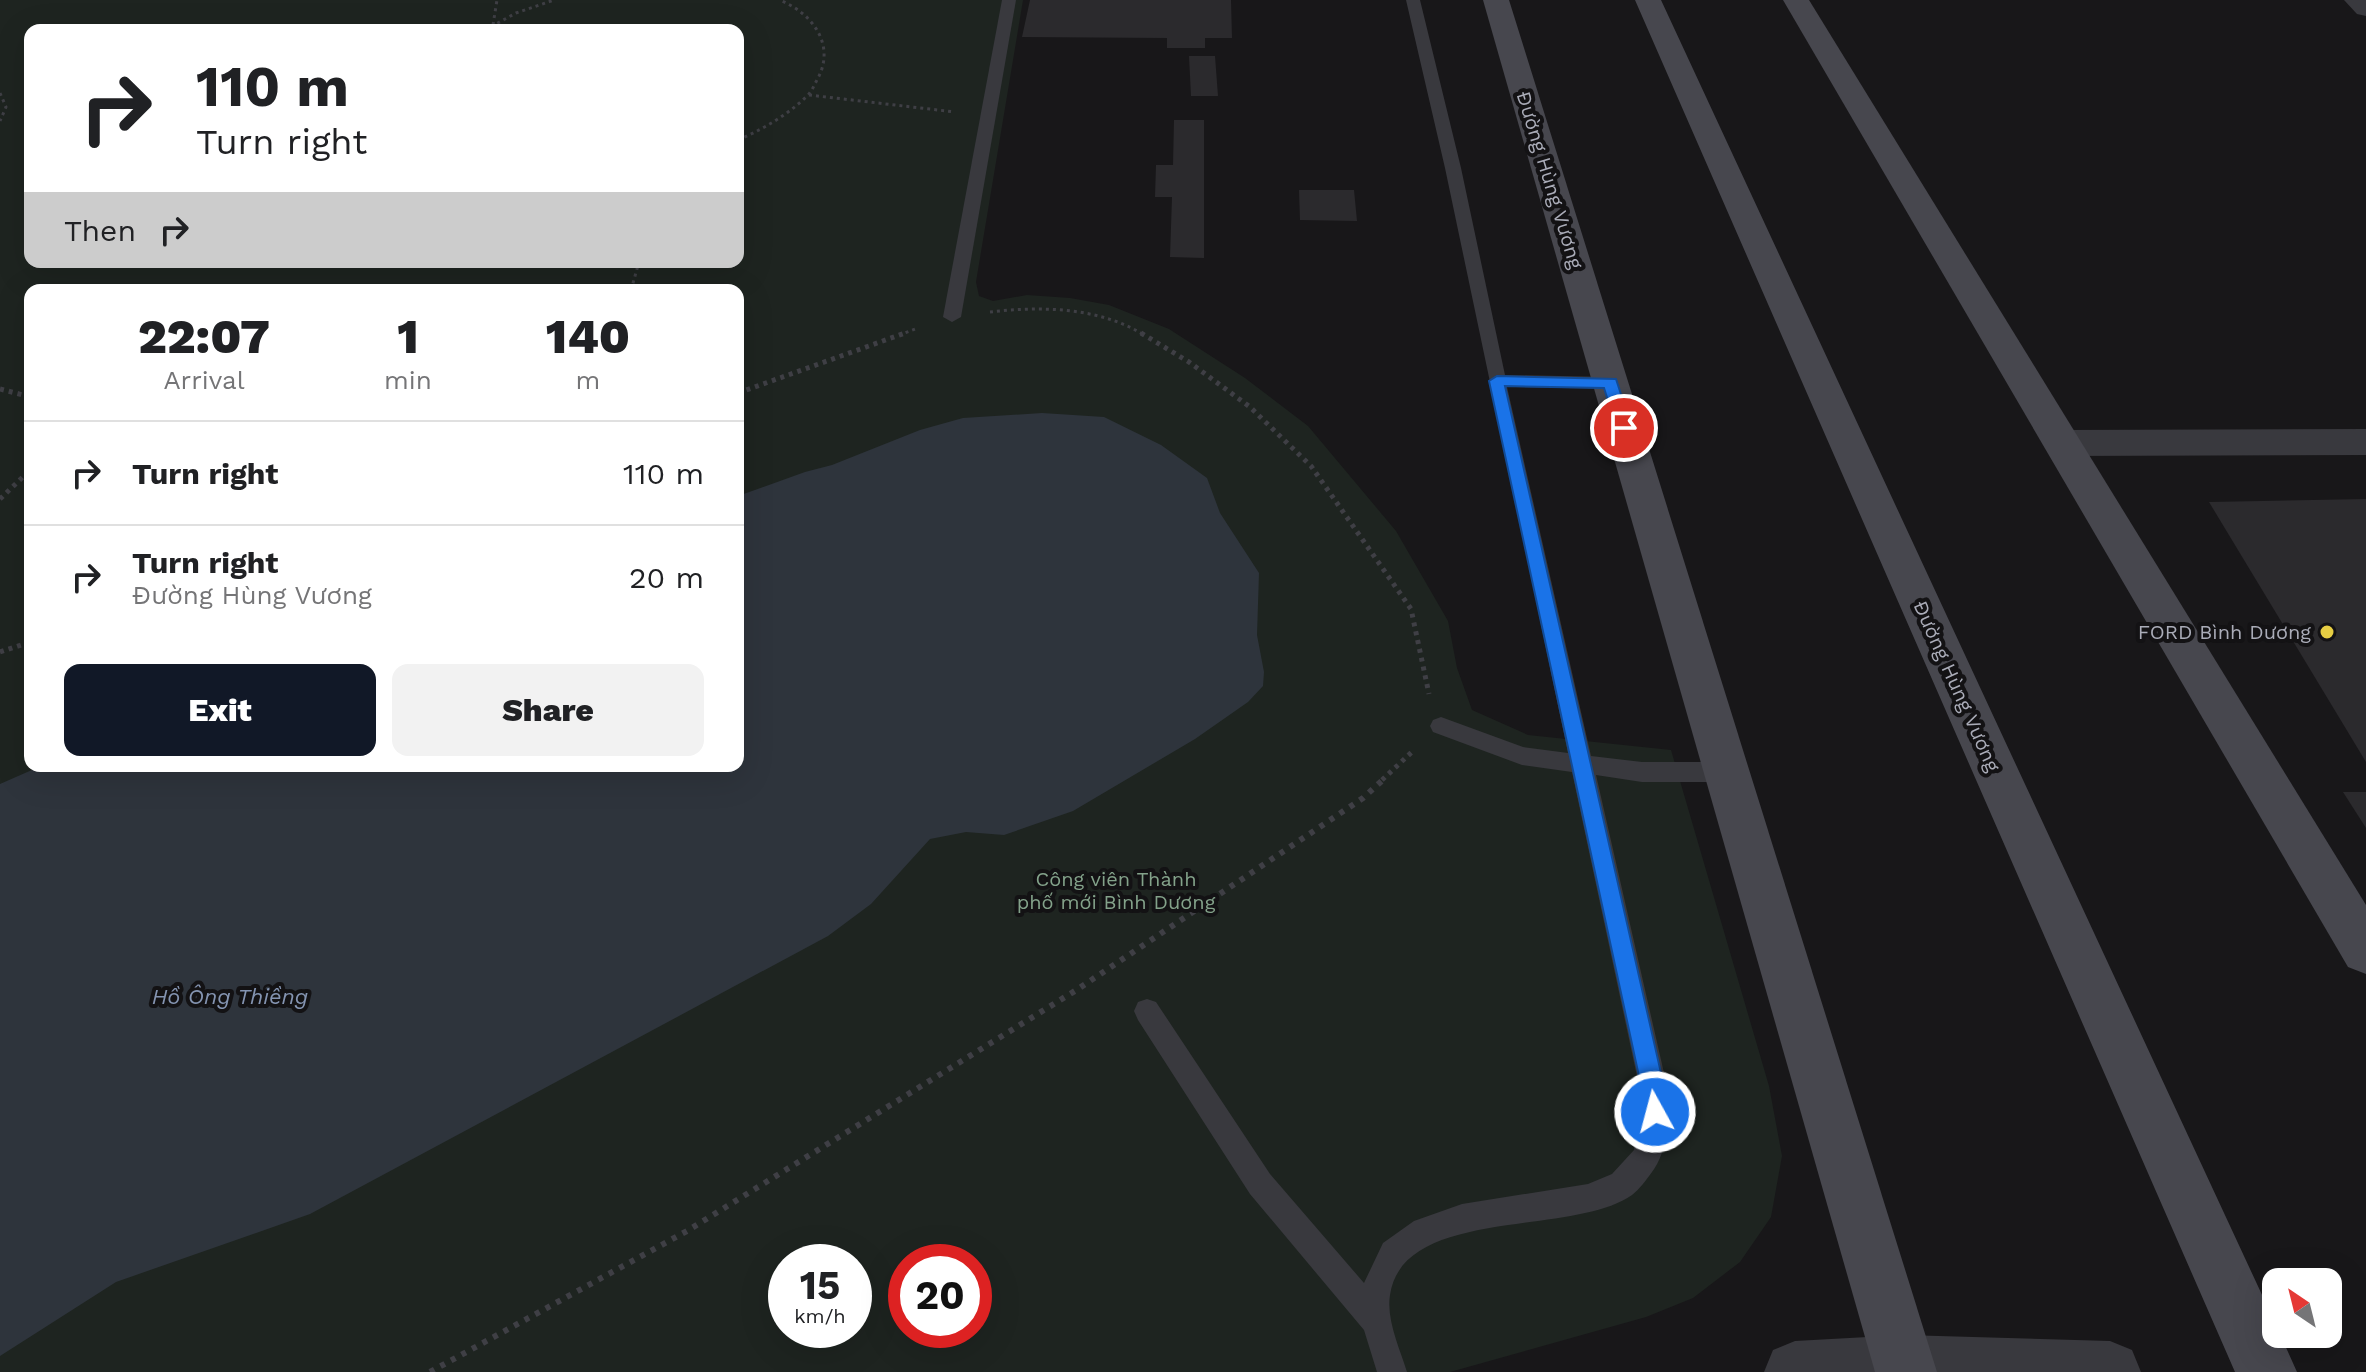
<!DOCTYPE html>
<html lang="en">
<head>
<meta charset="utf-8">
<style>
  body { margin:0; font-family:"Work Sans",sans-serif; background:#f2f2f2; color:#202124; height:100vh; display:flex; flex-direction:column; font-size:30px; white-space:nowrap }
  * { box-sizing:border-box; margin:0 }
  p { font-size:26px; color:#757577 }
  .icon { flex:none; width:44px; height:44px; fill:none; stroke:currentColor; stroke-width:2; stroke-linecap:round; stroke-linejoin:round }
  .map { position:relative; flex:1; overflow:hidden }
  .panel { position:absolute; left:24px; top:284px; width:720px; height:488px; display:flex; flex-direction:column; background:#fff; border-radius:16px; box-shadow:0 8px 32px #0002 }
  .panel>* { flex:none }
  .top-card { position:absolute; left:24px; top:24px; width:720px; height:244px; border-radius:16px; box-shadow:0 8px 32px #0002; background:#fff; color:#202124; overflow:hidden }
  .needle { width:52px; rotate:325deg }
  .tools { position:absolute; left:2262px; top:1268px; display:grid; gap:16px }
  .tools a { display:grid; place-items:center; width:80px; height:80px; border-radius:16px; background:#fff; box-shadow:0 8px 32px #0002; font-size:40px }
  .speed { position:absolute; left:768px; top:1244px; display:flex; gap:16px; font-size:40px; font-weight:700; text-align:center }
  .speed>* { display:grid; place-content:center; width:104px; height:104px; border-radius:50%; background:#fff; box-shadow:0 8px 32px #0002; line-height:1 }
  .speed small { font-size:20px; font-weight:400 }
  .speed .limit { border:12px solid #d22; background:#fff; color:#111 }
  .pin { position:absolute; display:grid; place-items:center; width:68px; height:68px; color:#fff; margin:-34px; border:4px solid #fff; border-radius:50%; box-shadow:0 2px 8px #0007 }
  .me { position:absolute; width:88px; margin:-44px; rotate:353deg; stroke-linejoin:round; filter:drop-shadow(0 0 6px #0008) }
  .turn { display:flex; align-items:center; gap:28px; height:168px; padding:0 40px; font-size:36px }
  .turn .icon { width:104px; height:104px; stroke-width:2.5 }
  .turn b { display:block; font-size:56px; line-height:68px }
  .then { display:flex; align-items:center; height:76px; padding:0 40px; background:#0003; gap:16px; font-size:30px }
  .eta { display:flex; justify-content:space-evenly; align-items:center; height:136px; text-align:center }
  .eta b { font-size:48px; font-weight:800; line-height:56px }
  .button { display:flex; gap:16px; margin-top:auto; padding:16px 40px }
  .button a { flex:1; height:92px; border-radius:16px; background:#111827; color:#fff; font-size:32px; font-weight:800; line-height:92px; text-align:center }
  .button a+a { background:#f2f2f2; color:#202124 }
  ul { padding:0; list-style:none }
  li { display:flex; align-items:center; gap:24px; height:104px; padding:0 40px; border-top:2px solid #e0e0e0 }
  li div { flex:1 }
  li b { display:block; font-size:30px }
  li em { font-style:normal }
  .map>svg:first-child { display:block }
</style>
</head>
<body>
<div class="map">
<svg width="2366" height="1372" viewBox="0 0 2366 1372">
  <rect width="100%" height="100%" fill="#181719"/>
  <path fill="#1e2420" fill-rule="evenodd" d="M0 0H1023L976 282 979 296 993 301 1027 295 1070 298 1109 305 1169 329 1245 378 1308 426 1396 531 1448 621 1457 668 1472 710 1528 735 1671 750 1769 1086 1782 1156 1771 1217 1740 1262 1693 1298 1646 1317 1450 1372H0ZM30 30H738V262H30ZM30 290H738V766H30ZM786 1262H854V1330H786ZM906 1262H974V1330H906Z"/>
  <polygon fill="#2e343c" points="1042,413 1104,417 1161,445 1207,478 1220,513 1259,573 1257,635 1264,672 1263,686 1248,702 1195,739 1073,811 1004,835 966,832 930,839 871,904 828,936 310,1214 116,1282 0,1356 0,784 41,766 738,766 738,496 805,472 832,465 920,430 963,418"/>
  <g fill="#2b2a2d">
    <polygon points="1030,0 1231,0 1232,38 1205,38 1205,48 1167,48 1167,38 1022,37"/>
    <polygon points="1189,56 1215,56 1218,96 1191,96"/>
    <polygon points="1174,120 1204,120 1204,258 1170,257 1172,197 1155,197 1156,165 1173,165"/>
    <polygon points="1299,190 1354,190 1357,221 1300,220"/>
    <polygon points="2366,499 2366,762 2209,502"/>
    <polygon points="2343,792 2366,792 2366,828"/>
  </g>
  <g fill="none" stroke-linecap="round" stroke-linejoin="round">
    <g stroke="#3f3f45" stroke-width="3" stroke-dasharray="3 4" stroke-linecap="butt">
      <polyline points="493,25 497,0"/>
      <polyline points="485,30 516,13 554,0"/>
      <polyline points="0,93 6,107 0,121"/>
      <polyline points="809,95 955,112"/>
      <path d="M738 140C763 129 786 116 806 97 812 92 815 83 819 76 835 43 811 12 779 0"/>
      <polyline points="631,290 639,262"/>
      <path d="M990 312C1041 306 1099 307 1144 335"/>
      <polyline points="899,335 918,328"/>
    </g>
    <g stroke="#3f3f45" stroke-width="5" stroke-dasharray="4 5" stroke-linecap="butt">
      <polyline points="1141,333 1189,362 1250,407 1311,466 1411,609 1429,694"/>
      <polyline points="0,389 23,395 30,401"/>
      <polyline points="738,393 905,333"/>
      <polyline points="0,499 30,470"/>
      <polyline points="0,652 30,642"/>
      <polyline points="1382,780 1414,750"/>
    </g>
    <polyline stroke="#3f3f45" stroke-width="6" stroke-dasharray="5 7" stroke-linecap="butt" points="430,1372 687,1231 1078,989 1363,798 1385,778"/>
    <g fill="#39393e" fill-rule="evenodd">
      <polygon points="1002,0 1016,0 961,317 952,322 943,317"/>
      <path d="M1406 0H1420L1461 168 1505 375 1610 377 1619 383 1610 389 1507 387 1591 756 1642 762H1727L1735 765 1739 772 1735 779 1727 782H1642L1596 775 1669 1095C1668 1120 1668 1151 1652 1172 1647 1179 1639 1190 1632 1195 1573 1237 1403 1206 1390 1295 1386 1320 1400 1349 1407 1372H1377L1364 1330 1250 1194 1138 1020 1134 1011 1138 1002 1147 999 1156 1002 1270 1174 1364 1283 1383 1243 1414 1221 1462 1204 1588 1184 1612 1174 1634 1150 1641 1095 1572 772 1522 765 1433 732 1430 726 1433 720 1441 717 1523 747 1568 753 1445 168Z"/>
    </g>
    <g fill="#39393e" fill-rule="evenodd">
      <polygon points="2344,0 2366,0 2366,16 2357,14"/>
      <polygon points="2366,429 2366,455 2062,456 2049,452 2043,443 2049,434 2062,430"/>
      <polygon points="1904,1335 2110,1341 2132,1350 2141,1372 1764,1372 1773,1350 1795,1341"/>
    </g>
    <g fill="#47474e" fill-rule="evenodd">
      <polygon points="1483,0 1509,0 1937,1372 1875,1372"/>
      <polygon points="1635,0 1661,0 2276,1325 2276,1334 2280,1334 2297,1372 2235,1372"/>
      <polygon points="1783,0 1809,0 2366,905 2366,974 2348,967"/>
    </g>
  </g>
  <polygon fill="#1a73e8" stroke="#114b97" stroke-width="2" points="1497,376 1616,379 1632,428 1624,433 1618,432 1604,388 1505,386 1666,1095 1663,1120 1655,1123 1647,1120 1643,1095 1489,381"/>
  <circle fill="#e6cd43" stroke="#131214" stroke-width="3" cx="2327" cy="632" r="8"/>
  <g text-anchor="middle" stroke-width="8" stroke-linejoin="round" paint-order="stroke">
    <g font-size="20" fill="#aaacb8" stroke="#131214">
      <text transform="translate(1550 180) rotate(73)" y="7">Đường Hùng Vương</text>
      <text transform="translate(1957 686) rotate(66)" y="7">Đường Hùng Vương</text>
    </g>
    <g font-size="20" fill="#aaacb8" stroke="#131214" text-anchor="end">
      <text x="2311" y="639">FORD Bình Dương</text>
    </g>
    <g font-size="20" fill="#83a28a" stroke="#131214">
      <text x="1116" y="886">Công viên Thành<tspan x="1116" dy="23">phố mới Bình Dương</tspan></text>
    </g>
    <g font-size="22" font-style="italic" fill="#8494b1" stroke="#131214">
      <text x="230" y="1004">Hồ Ông Thiềng</text>
    </g>
  </g>
</svg>
<div class="tools">
<a><svg class="needle" viewBox="-14 -14 28 28"><path d="M0-13l5 13h-10z" fill="#e53935"/><path d="M0 13l5-13h-10z" fill="#757577"/></svg></a>
</div>
<div class="speed"><div>15<small>km/h</small></div><div class="limit">20</div></div>
<div class="pin" style="left:1624px;top:428px;background:#d93025"><svg class="icon" aria-label="arrive" viewBox="0 0 24 24"><path d="M6 21V4h12l-3 4 3 4H6"/></svg></div>
<svg class="me" style="left:1655px;top:1112px" viewBox="-20 -20 40 40"><circle r="17" fill="#1a73e8" stroke="#fff" stroke-width="3"/><path d="M0-11L8 9 0 5-8 9z" fill="#fff"/></svg>
<div class="top-card">
<div class="turn"><svg class="icon" aria-label="right" viewBox="0 0 24 24"><path d="M7 20v-9h11M14 6l5 5-5 5"/></svg><div><b>110 m</b>Turn right</div></div>
<div class="then">Then<svg class="icon" aria-label="right" viewBox="0 0 24 24"><path d="M7 20v-9h11M14 6l5 5-5 5"/></svg></div>
</div>
<section class="panel">
<div class="eta">
<div><b>22:07</b><p>Arrival</p></div>
<div><b>1</b><p>min</p></div>
<div><b>140</b><p>m</p></div>
</div>
<ul>
<li><svg class="icon" aria-label="right" viewBox="0 0 24 24"><path d="M7 20v-9h11M14 6l5 5-5 5"/></svg><div><b>Turn right</b></div><em>110 m</em></li>
<li><svg class="icon" aria-label="right" viewBox="0 0 24 24"><path d="M7 20v-9h11M14 6l5 5-5 5"/></svg><div><b>Turn right</b><p>Đường Hùng Vương</p></div><em>20 m</em></li>
</ul>
<div class="button"><a>Exit</a><a>Share</a></div>
</section>
</div>
</body>
</html>
